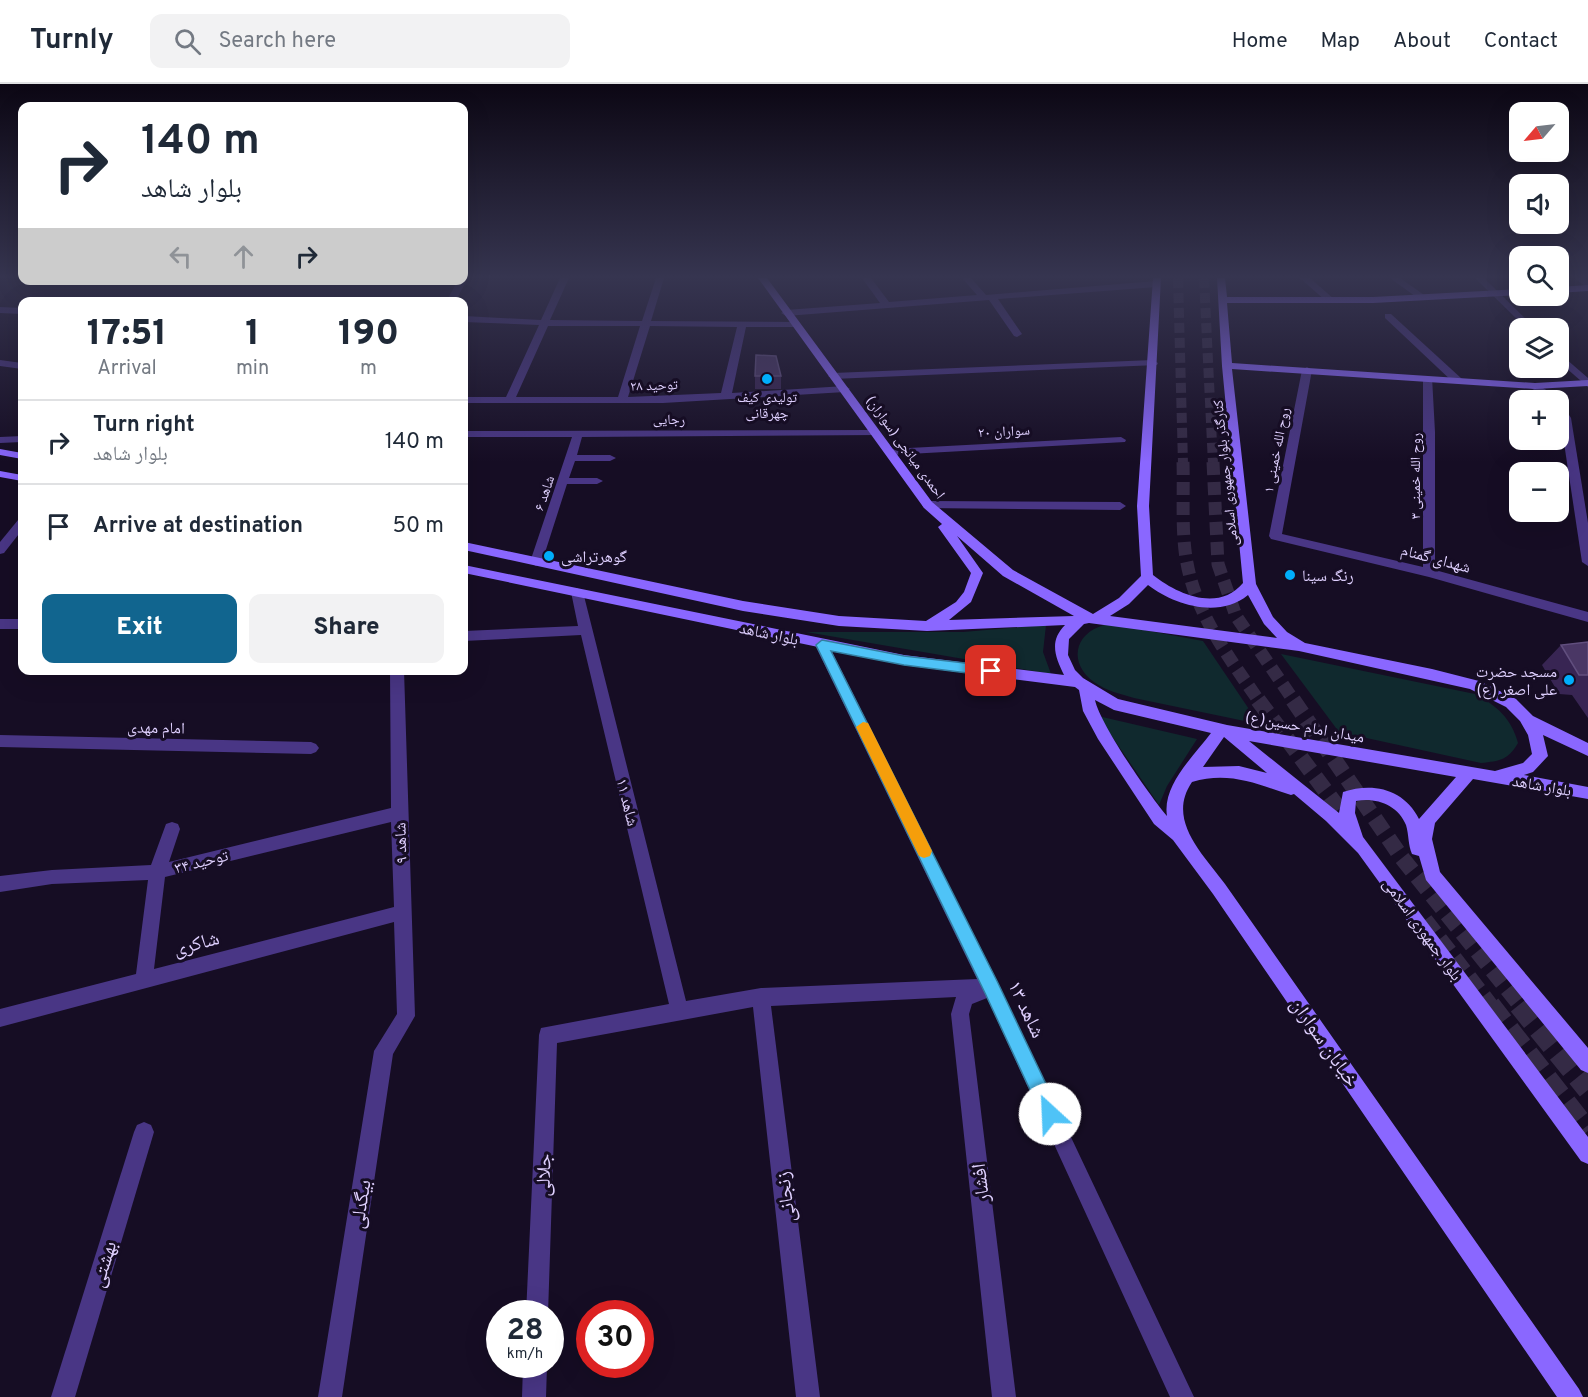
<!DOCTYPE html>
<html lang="en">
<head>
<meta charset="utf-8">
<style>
  body { margin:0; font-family:Overpass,"Noto Naskh Arabic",sans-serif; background:#f2f2f3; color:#1f2937; height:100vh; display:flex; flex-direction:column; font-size:22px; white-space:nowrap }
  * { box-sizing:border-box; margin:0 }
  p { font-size:20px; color:#747a83 }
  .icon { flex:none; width:33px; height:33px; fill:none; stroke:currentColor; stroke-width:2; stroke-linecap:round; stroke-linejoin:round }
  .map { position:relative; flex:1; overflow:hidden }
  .drawer { position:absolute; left:18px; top:213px; width:450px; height:378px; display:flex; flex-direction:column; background:#fff; border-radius:12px; box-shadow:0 6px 24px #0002 }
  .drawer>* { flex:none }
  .hud { position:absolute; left:18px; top:18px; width:450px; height:183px; border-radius:12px; box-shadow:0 6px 24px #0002; background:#fff; color:#1f2937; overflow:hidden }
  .needle { width:39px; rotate:242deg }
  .tools { position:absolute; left:1509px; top:18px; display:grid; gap:12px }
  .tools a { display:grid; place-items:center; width:60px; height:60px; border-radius:12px; background:#fff; box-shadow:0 6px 24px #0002; font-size:30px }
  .speed { position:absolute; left:486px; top:1216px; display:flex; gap:12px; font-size:30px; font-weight:700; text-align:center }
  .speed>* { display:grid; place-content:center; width:78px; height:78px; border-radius:50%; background:#fff; box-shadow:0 6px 24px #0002; line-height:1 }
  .speed small { font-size:15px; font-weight:400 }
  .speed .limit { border:9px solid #d22; background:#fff; color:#111 }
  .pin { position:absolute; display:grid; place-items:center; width:51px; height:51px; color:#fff; margin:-26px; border-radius:12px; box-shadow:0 3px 9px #0006 }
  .me { position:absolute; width:66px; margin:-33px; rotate:335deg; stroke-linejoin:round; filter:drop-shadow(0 0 4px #0008) }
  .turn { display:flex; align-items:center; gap:21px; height:126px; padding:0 24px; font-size:27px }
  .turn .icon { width:78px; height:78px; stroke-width:2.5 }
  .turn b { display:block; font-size:42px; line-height:51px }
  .lanes { display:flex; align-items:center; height:57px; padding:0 24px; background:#0003; justify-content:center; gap:30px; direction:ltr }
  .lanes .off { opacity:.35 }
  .eta { display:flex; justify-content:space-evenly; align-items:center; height:102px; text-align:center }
  .eta b { font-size:36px; font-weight:800; line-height:42px }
  .primary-button { display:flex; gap:12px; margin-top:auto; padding:12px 24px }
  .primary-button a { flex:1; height:69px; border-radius:12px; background:#11658f; color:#fff; font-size:24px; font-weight:800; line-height:69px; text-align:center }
  .primary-button a+a { background:#f2f2f3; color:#1f2937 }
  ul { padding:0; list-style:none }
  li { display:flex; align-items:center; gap:18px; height:84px; padding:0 24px; border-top:2px solid #e0e1e3 }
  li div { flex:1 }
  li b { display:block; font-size:22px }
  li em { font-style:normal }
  header { display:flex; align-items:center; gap:36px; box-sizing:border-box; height:84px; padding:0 30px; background:#fff; border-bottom:2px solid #e0e1e3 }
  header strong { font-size:28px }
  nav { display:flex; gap:33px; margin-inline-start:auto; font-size:21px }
  .search { width:420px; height:54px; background:#f2f2f3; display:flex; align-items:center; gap:15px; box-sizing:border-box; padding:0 21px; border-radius:12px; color:#747a83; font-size:22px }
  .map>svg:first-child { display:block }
</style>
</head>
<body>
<header>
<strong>Turnly</strong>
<div class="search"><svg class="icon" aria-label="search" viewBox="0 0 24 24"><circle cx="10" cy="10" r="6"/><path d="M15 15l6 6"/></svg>Search here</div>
<nav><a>Home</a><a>Map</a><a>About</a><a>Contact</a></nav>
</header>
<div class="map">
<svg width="1588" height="1313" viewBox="0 0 1588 1313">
  <rect width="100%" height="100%" fill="#160d24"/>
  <g fill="#10292e">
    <polygon points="1046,541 1043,568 1051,590 806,548 963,548"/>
    <path d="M1104 541H1117L1203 557 1259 640 1134 614C1121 610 1106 607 1094 598 1069 580 1073 550 1104 541Z"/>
    <path d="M1281 570 1475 610C1497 622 1511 634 1518 659 1508 676 1500 677 1481 679L1339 648Z"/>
    <polygon points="1098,632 1197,655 1167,702 1159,721"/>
  </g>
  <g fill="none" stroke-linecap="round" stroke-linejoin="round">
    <g stroke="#342a45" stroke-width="10" stroke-dasharray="10 5" stroke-linecap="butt">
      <polyline points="1178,194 1183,380"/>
      <polyline points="1204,194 1213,380"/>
    </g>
    <g stroke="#342a45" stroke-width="13" stroke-dasharray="13 7" stroke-linecap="butt">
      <path d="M1183 378C1184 409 1181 450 1187 479 1196 530 1230 575 1259 617"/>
      <polyline points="1213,378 1218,480 1236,532 1294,617"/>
    </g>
    <g stroke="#342a45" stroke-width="16" stroke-dasharray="16 8" stroke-linecap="butt">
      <polyline points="1258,616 1351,741"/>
      <polyline points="1293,616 1402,774 1521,922"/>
      <polyline points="1425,836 1491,922"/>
    </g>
    <g stroke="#342a45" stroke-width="21" stroke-dasharray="21 10" stroke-linecap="butt">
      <polyline points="1490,921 1588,1047"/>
      <polyline points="1519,921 1588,1006"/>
    </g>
    <g fill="#493685" fill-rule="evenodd">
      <polygon points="464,194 467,196 455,218 446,218 458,196 464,196"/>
      <path d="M560 194H569L550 236 642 237 656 194H664L651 237 799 238V242L796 243H746L732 309 845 302 850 305 845 308 663 319H464V313H506L539 241 464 238V232L541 236ZM548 242H640L618 313H516ZM650 242 737 243 721 309 628 313Z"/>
      <polygon points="862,194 871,194 889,218 977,211 962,194 971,194 986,211 1156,197 1160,200 1156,203 998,215 1022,250 1017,253 1014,252 989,216 786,232 781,229 786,226 880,219"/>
      <polygon points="1300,194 1310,194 1335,216 1327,218"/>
      <polygon points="1390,194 1400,194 1427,213 1419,215"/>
      <polygon points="1475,194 1484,194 1535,244 1526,244"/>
      <polygon points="1575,194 1585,194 1588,197 1588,205"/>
      <polygon points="0,223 22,224 22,230 0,229"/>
      <polygon points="1385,230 1391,230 1462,295 1462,299 1454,299 1385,234"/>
      <polygon points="1558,268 1588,294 1588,303 1558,277"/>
      <polygon points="0,276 22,279 22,285 0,282"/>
      <polygon points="1153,276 1158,279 1157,281 833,295 828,292 833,289"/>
      <polygon points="1307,283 1312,286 1282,450 1423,483 1423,295 1432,293 1435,348 1435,486 1588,528 1588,538 1429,493 1271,455 1269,452 1302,286"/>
      <polygon points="1535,299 1559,314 1559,318 1549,316 1531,304 1531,300"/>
      <polygon points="1558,319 1562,320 1571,334 1588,439 1588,482 1582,478"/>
      <polygon points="875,346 880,349 879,351 582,353 577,371 610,371 616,374 610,377 575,377 569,394 597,394 603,397 597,400 567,400 542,478 536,482 530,478 572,353 464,353 464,347"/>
      <polygon points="22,352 22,358 0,359 0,353"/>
      <polygon points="1121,353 1126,356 1125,358 890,371 884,368 890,365"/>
      <polygon points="928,417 1120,418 1126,422 1120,426 924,424 922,421"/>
      <polygon points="22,435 22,446 4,469 0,470 0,458 18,436"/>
      <polygon points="577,504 583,508 686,917 761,904 977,895 815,561 817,558 827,558 997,897 1194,1313 1170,1313 987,914 972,920 969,930 1016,1313 992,1313 951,930 956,913 771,922 820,1313 796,1313 753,923 557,959 548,1230 526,1230 539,951 541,944 669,920 581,551 464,557 464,547 578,542 571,508"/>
      <rect x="0" y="535" width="22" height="10"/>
      <path d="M390 586H404L415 932 393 970 342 1313H318L374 967 397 930 394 838 0 943V925L136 890 148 796 52 800 0 808V792L52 786 151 781 166 740 172 738 178 740 180 745 169 778 391 724ZM391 738 394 823 154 885 165 793Z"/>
      <polygon points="0,651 311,658 316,660 319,664 316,668 311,670 0,663"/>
      <polygon points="144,1038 151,1041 154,1048 75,1313 51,1313 134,1048 137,1041"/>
      <polygon points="523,1281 547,1281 546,1313 522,1313"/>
    </g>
    <g fill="#8a67ff" fill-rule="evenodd">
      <path d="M758 194H767L932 418 1013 486 1093 530 1119 514 1141 492 1137 422 1153 194H1161L1149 422 1153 491C1178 511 1219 528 1243 499L1222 282 1217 194H1225L1227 213H1373L1520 205V211L1373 219H1227L1232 279 1535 299 1588 296V302L1535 305 1232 285 1256 500 1273 533 1287 548 1305 559 1432 585 1479 597 1516 615 1533 632 1588 659V672L1543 651 1548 672 1533 688 1524 691 1588 703V715L1473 695 1435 739 1432 755 1440 788 1588 964V989L1581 986 1426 796 1419 772 1412 770C1408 761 1409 751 1406 741 1398 721 1376 713 1356 717L1355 729 1363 753 1588 1053V1080L1581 1077 1358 769 1326 737 1294 710 1291 711C1257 700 1229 687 1192 698 1166 736 1203 770 1225 800L1579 1305 1583 1313H1557L1213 810 1173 756 1154 740 1098 655 1083 627 1079 606 1075 603 904 581 464 489V481L904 571 1064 591C1055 573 1049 557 1065 541L927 547 839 542 743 527 464 466V458L743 517 839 532 926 537 956 518 964 508 971 489 938 443 942 440 924 424ZM957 452 1003 492 1074 532 949 536 971 518 983 489ZM1148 501C1174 521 1219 535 1248 511L1264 540 1277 554 1110 532 1129 520ZM1089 539 1299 567 1470 605 1506 623 1520 637 1528 651 1532 670 1523 679 1495 687 1227 641 1118 615 1083 594 1075 586 1068 571 1069 555 1084 540ZM1095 616 1114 626 1211 649C1194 672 1162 701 1167 732 1149 711 1100 640 1095 616ZM1224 653 1267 689 1239 682 1203 683ZM1249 657 1456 693 1419 735C1404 705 1373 698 1343 708L1339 729Z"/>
      <polygon points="1588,201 1588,207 1558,209 1558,203"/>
      <polygon points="0,365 22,369 22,375 0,371"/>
      <polygon points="0,387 22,391 22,397 0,393"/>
    </g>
  </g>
  <g fill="#382553">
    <rect x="755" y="292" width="26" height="13"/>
    <polygon points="1588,558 1588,634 1572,611 1559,610 1542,581 1561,561"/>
  </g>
  <g fill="#4a3765" stroke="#614f7e" stroke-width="1.5">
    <polygon points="756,271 776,272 781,292 755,292"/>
    <polygon points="1588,558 1588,591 1579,591 1561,561"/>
  </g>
  <linearGradient id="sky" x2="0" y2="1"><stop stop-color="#0c0714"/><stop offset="0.51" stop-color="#363550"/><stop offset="1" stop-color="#363550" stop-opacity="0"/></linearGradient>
  <rect width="1588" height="378" fill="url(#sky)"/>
  <polygon fill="#4fc3f7" stroke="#337fa1" stroke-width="1.5" points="822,556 904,572 991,582 998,587 991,592 904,581 831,567 997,897 1057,1023 1060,1030 1057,1036 1050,1039 1044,1036 985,909 816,561"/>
  <polygon fill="#f59e0b" points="863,638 868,639 932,767 930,772 924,774 919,772 856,643"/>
  <g fill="#00aefb" stroke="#160d24" stroke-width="2">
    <circle cx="767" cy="295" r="6"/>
    <circle cx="549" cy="472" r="6"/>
    <circle cx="1290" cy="491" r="6"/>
    <circle cx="1569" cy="596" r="6"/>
  </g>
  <g text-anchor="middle" stroke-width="6" stroke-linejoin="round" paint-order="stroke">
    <g font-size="14" fill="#dfd0ff" stroke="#160d24">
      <text transform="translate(654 301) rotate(-2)" y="5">توحید ۲۸</text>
      <text x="669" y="340">رجایی</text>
      <text transform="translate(1004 347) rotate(-3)" y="5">سواران ۲۰</text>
      <text transform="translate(906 363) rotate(54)" y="5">احمدی میانجی (سواران)</text>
      <text transform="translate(1276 366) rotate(-79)" y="5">روح الله خمینی ۱</text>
      <text transform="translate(1225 389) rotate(-96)" y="5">کنارگذر بلوار جمهوری اسلامی</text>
      <text transform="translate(1415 392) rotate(-90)" y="5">روح الله خمینی ۳</text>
      <text transform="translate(544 409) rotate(-71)" y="5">شاهد ۶</text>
    </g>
    <g font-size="14" fill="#dfd0ff" stroke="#160d24">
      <text x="767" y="318">تولیدی کیف<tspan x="767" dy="16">چهرقانی</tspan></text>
    </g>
    <g font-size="16" fill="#dfd0ff" stroke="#160d24" text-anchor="start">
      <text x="561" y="478">گوهرتراشی</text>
      <text x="1302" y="497">رنگ سینا</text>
      <text x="1557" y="593" text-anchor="end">مسجد حضرت<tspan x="1557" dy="18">علی اصغر (ع)</tspan></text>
    </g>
    <g font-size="16" fill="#dfd0ff" stroke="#160d24">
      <text transform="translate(1436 474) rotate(15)" y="6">شهدای گمنام</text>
      <text transform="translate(769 549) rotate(12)" y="6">بلوار شاهد</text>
      <text transform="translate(1305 642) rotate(10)" y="6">میدان امام حسین(ع)</text>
      <text transform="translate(156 643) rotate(1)" y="6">امام مهدی</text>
      <text transform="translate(1542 701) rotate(10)" y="6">بلوار شاهد</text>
      <text transform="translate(628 718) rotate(76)" y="6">شاهد ۱۱</text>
      <text transform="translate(400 759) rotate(-92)" y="6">شاهد ۹</text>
      <text transform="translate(201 777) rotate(-14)" y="6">توحید ۳۴</text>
      <text transform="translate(1423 845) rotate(54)" y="6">بلوار جمهوری اسلامی</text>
    </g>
    <g font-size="20" fill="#dfd0ff" stroke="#160d24">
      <text transform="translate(196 859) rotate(-15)" y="7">شاکری</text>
      <text transform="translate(1027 925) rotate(65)" y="7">شاهد ۱۳</text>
      <text transform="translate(1325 958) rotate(55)" y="7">خیابان سواران</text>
      <text transform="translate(543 1091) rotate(-88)" y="7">جلالی</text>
      <text transform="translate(980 1099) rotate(-97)" y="7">افشار</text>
      <text transform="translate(785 1113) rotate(-97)" y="7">زنجانی</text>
      <text transform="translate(360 1120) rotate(-81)" y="7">بیگدلی</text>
      <text transform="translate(103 1180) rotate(-73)" y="7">بهشتی</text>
    </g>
  </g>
</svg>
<div class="tools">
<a><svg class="needle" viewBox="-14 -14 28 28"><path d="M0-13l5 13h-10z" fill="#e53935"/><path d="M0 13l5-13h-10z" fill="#747a83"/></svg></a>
<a><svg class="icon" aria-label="sound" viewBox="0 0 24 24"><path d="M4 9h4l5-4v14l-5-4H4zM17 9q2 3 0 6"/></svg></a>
<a><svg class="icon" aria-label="search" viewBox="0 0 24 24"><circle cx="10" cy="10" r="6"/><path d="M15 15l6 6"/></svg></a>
<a><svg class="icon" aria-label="layers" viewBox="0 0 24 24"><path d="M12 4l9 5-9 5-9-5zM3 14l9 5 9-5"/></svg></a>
<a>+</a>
<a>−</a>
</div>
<div class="speed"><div>28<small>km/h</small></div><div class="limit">30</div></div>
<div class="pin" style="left:991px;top:587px;background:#d93025"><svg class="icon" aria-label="arrive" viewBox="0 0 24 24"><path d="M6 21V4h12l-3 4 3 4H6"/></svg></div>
<svg class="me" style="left:1050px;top:1030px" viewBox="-20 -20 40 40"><circle r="19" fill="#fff"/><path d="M0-13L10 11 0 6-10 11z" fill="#4fc3f7"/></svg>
<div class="hud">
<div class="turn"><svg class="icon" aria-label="right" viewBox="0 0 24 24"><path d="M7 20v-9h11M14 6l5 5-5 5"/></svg><div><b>140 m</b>بلوار شاهد</div></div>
<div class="lanes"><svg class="icon off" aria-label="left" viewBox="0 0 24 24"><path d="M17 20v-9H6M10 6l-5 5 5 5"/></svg><svg class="icon off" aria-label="ahead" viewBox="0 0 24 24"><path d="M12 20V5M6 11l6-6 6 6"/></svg><svg class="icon" aria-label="right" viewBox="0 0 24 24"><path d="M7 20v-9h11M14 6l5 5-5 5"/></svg></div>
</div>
<section class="drawer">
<div class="eta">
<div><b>17:51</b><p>Arrival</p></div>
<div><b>1</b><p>min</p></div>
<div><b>190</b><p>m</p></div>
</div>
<ul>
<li><svg class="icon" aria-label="right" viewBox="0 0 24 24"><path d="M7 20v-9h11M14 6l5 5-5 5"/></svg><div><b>Turn right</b><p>بلوار شاهد</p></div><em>140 m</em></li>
<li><svg class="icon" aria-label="arrive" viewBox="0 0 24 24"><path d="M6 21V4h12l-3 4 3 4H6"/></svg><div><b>Arrive at destination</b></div><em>50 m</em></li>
</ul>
<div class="primary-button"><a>Exit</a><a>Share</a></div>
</section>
</div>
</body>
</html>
